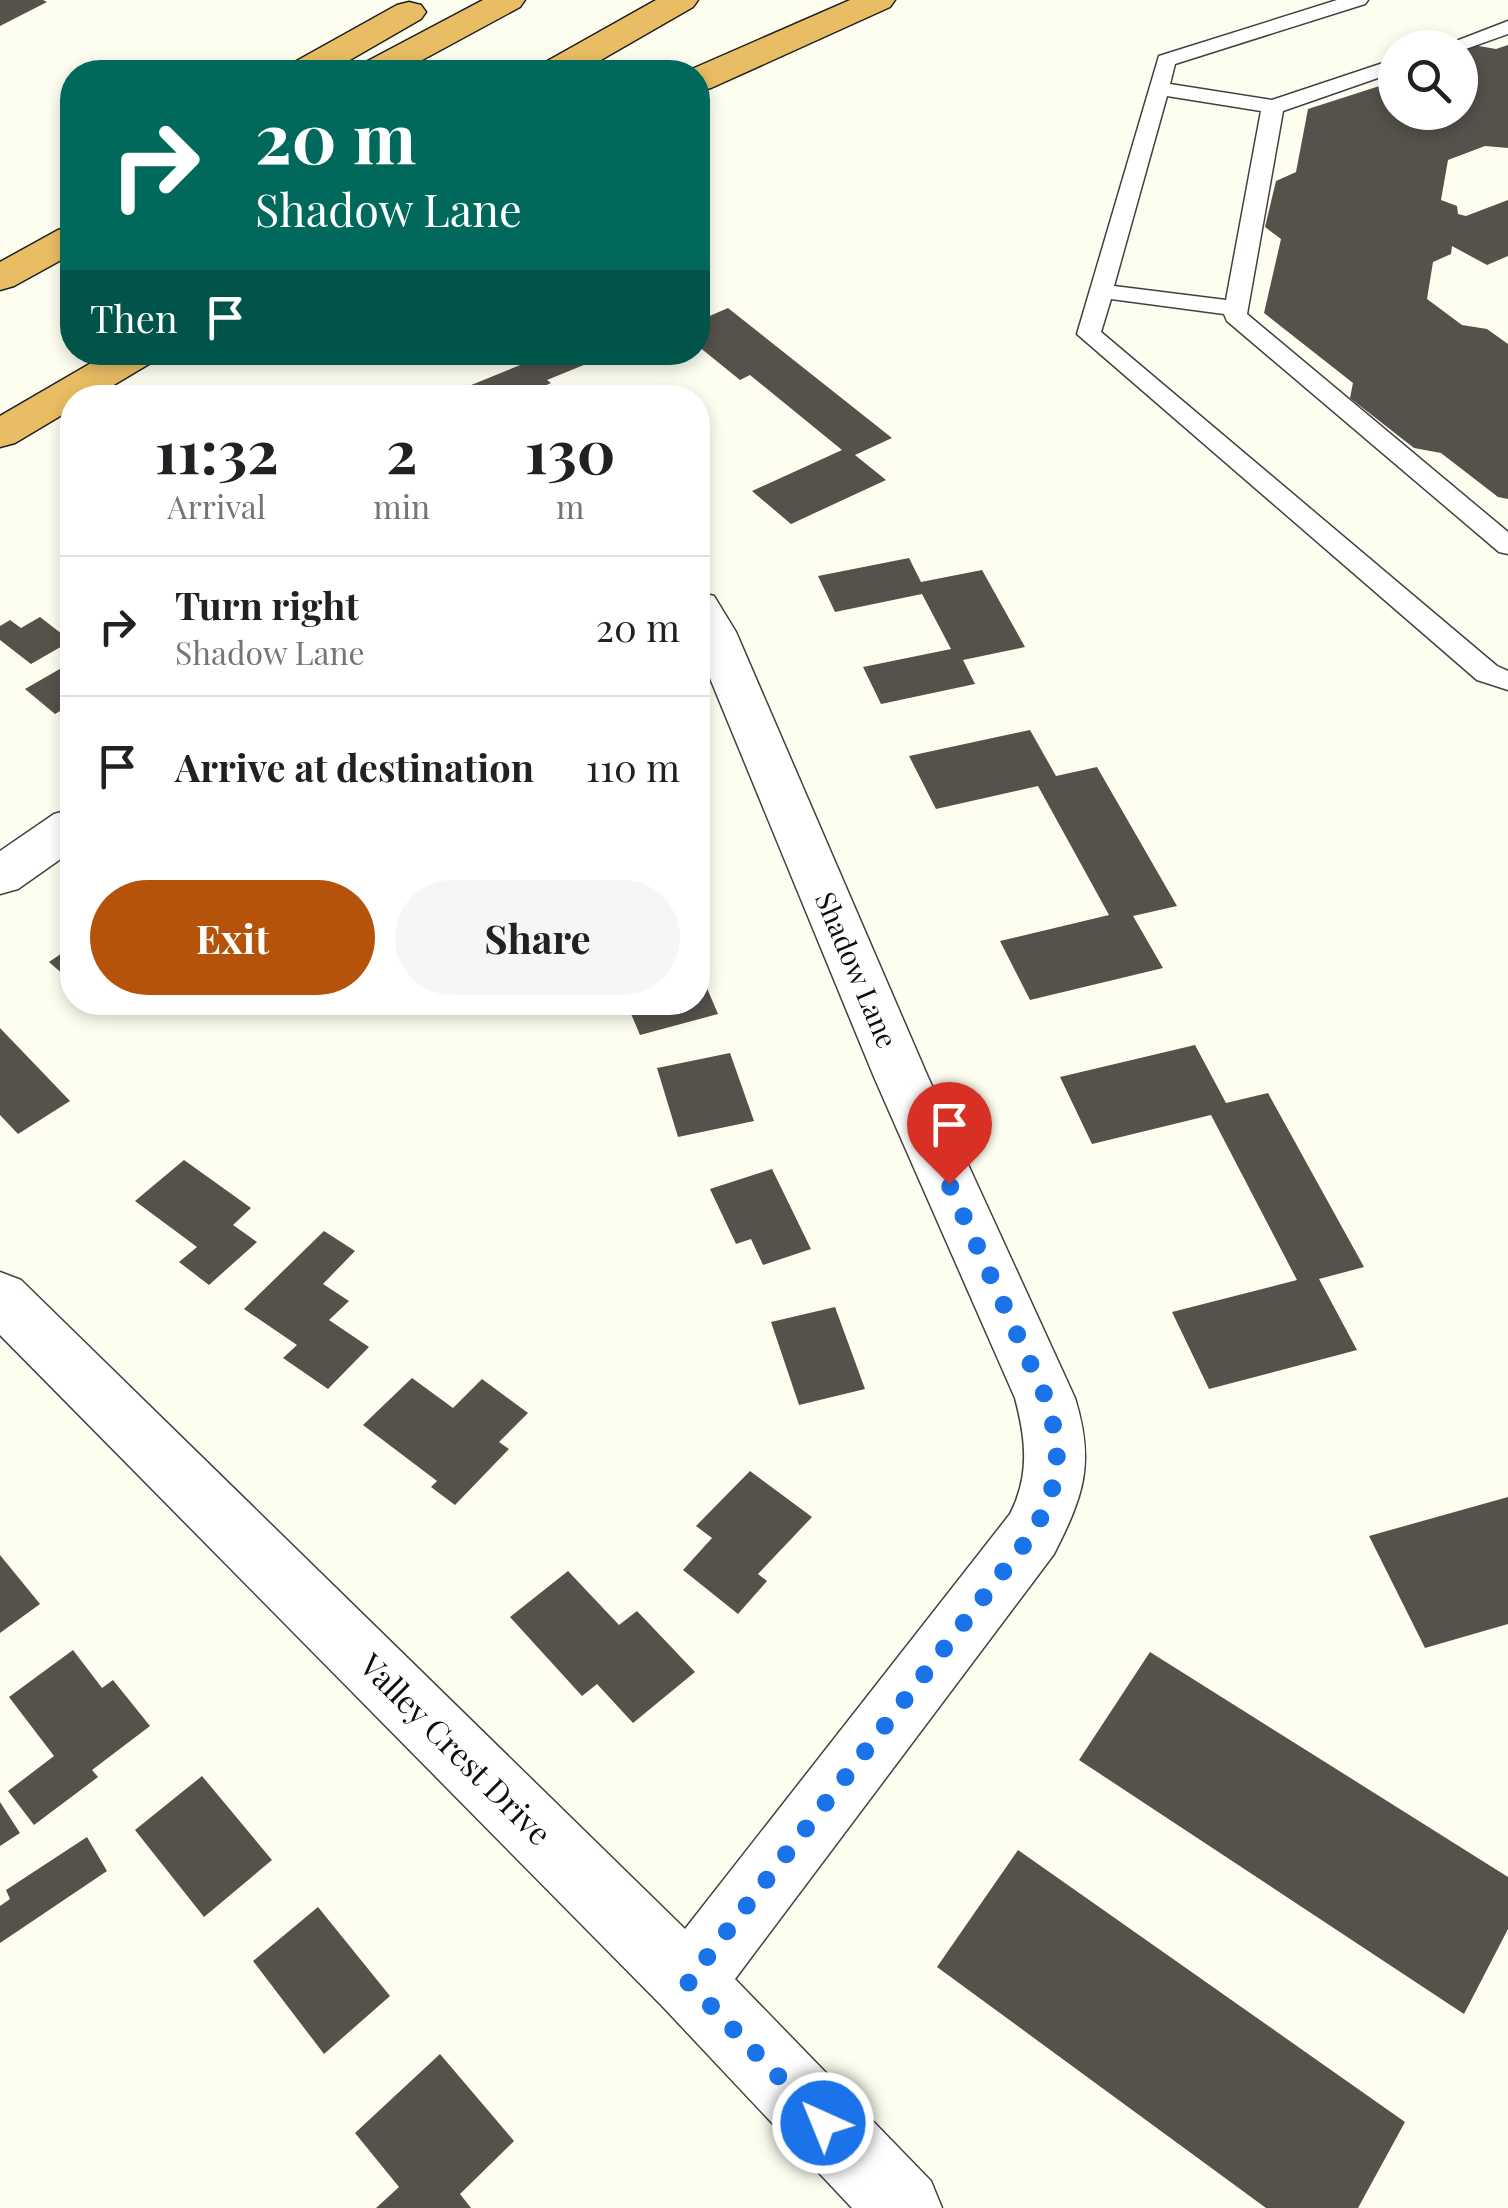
<!DOCTYPE html>
<html lang="en">
<head>
<meta charset="utf-8">
<style>
  body { margin:0; font-family:"Playfair Display",serif; background:#f6f6f6; color:#202124; height:100vh; display:flex; flex-direction:column; font-size:38px; white-space:nowrap }
  * { box-sizing:border-box; margin:0 }
  p { font-size:32px; color:#757577 }
  .icon { flex:none; width:55px; height:55px; fill:none; stroke:currentColor; stroke-width:2; stroke-linecap:round; stroke-linejoin:round }
  .map { position:relative; flex:1; overflow:hidden }
  .sheet { position:absolute; left:60px; top:385px; width:650px; height:630px; display:flex; flex-direction:column; background:#fff; border-radius:40px; box-shadow:0 5px 15px #0003 }
  .sheet>* { flex:none }
  .guide { position:absolute; left:60px; top:60px; width:650px; height:305px; border-radius:40px; box-shadow:0 5px 15px #0003; background:#00695c; color:#fff; overflow:hidden }
  .controls { position:absolute; left:1378px; top:30px; display:grid; gap:20px }
  .controls a { display:grid; place-items:center; width:100px; height:100px; border-radius:50%; background:#fff; box-shadow:0 5px 15px #0003; font-size:50px }
  .pin { position:absolute; display:grid; place-items:center; width:85px; height:85px; color:#fff; margin:-102px -42px; border-radius:50% 50% 50% 0; rotate:-45deg; box-shadow:0 0 10px #0007 }
  .pin .icon { rotate:45deg }
  .me { position:absolute; width:110px; margin:-55px; rotate:316deg; stroke-linejoin:round; filter:drop-shadow(0 0 8px #0008) }
  .turn { display:flex; align-items:center; gap:35px; height:210px; padding:0 30px; font-size:45px }
  .turn .icon { width:130px; height:130px; stroke-width:2.5 }
  .turn b { display:block; font-size:70px; line-height:85px }
  .then { display:flex; align-items:center; height:95px; padding:0 30px; background:#0003; gap:20px; font-size:38px }
  .eta { display:flex; justify-content:space-evenly; align-items:center; height:170px; text-align:center }
  .eta b { font-size:60px; font-weight:700; line-height:70px }
  .cta { display:flex; gap:20px; margin-top:auto; padding:20px 30px }
  .cta a { flex:1; height:115px; border-radius:60px; background:#b45309; color:#fff; font-size:40px; font-weight:700; line-height:115px; text-align:center }
  .cta a+a { background:#f6f6f6; color:#202124 }
  ul { padding:0; list-style:none }
  li { display:flex; align-items:center; gap:30px; height:140px; padding:0 30px; border-top:2px solid #e0e0e0 }
  li div { flex:1 }
  li b { display:block; font-size:38px }
  li em { font-style:normal }
  .map>svg:first-child { display:block }
</style>
</head>
<body>
<div class="map">
<svg width="1508" height="2208" viewBox="0 0 1508 2208">
  <rect width="100%" height="100%" fill="#fdfef0"/>
  <g fill="#55514b">
    <polygon points="0,0 43,0 47,2 0,26"/>
    <polygon points="1473,45 1496,49 1508,45 1508,148 1485,146 1448,160 1441,200 1457,206 1458,214 1466,216 1508,200 1508,256 1487,265 1452,246 1451,254 1433,262 1427,299 1462,325 1487,329 1508,344 1508,499 1498,497 1441,453 1414,448 1350,398 1353,383 1264,313 1281,239 1265,227 1276,181 1296,172 1308,109 1395,81 1395,112 1460,112 1460,50"/>
    <polygon points="728,308 892,438 855,455 886,480 791,524 752,491 842,450 750,375 740,380 698,346 698,321"/>
    <polygon points="529,352 613,352 613,353 547,380 551,383 525,395 527,398 466,398 459,390 530,361 523,355"/>
    <polygon points="909,558 921,582 982,570 1025,647 963,660 975,684 881,704 863,667 951,649 922,594 835,612 818,576"/>
    <polygon points="40,617 71,641 31,664 0,640 0,626 10,620 21,628"/>
    <polygon points="72,662 72,704 55,714 25,689"/>
    <polygon points="1030,730 1056,776 1097,767 1177,906 1133,916 1163,968 1030,1000 1000,941 1109,915 1038,786 936,809 909,756"/>
    <polygon points="71,947 72,948 72,982 49,962"/>
    <polygon points="698,967 718,1014 640,1035 626,1002 698,1002"/>
    <polygon points="0,1028 70,1101 18,1134 0,1115"/>
    <polygon points="1195,1045 1226,1103 1268,1093 1364,1267 1319,1279 1357,1350 1209,1389 1172,1312 1297,1280 1211,1115 1092,1144 1060,1077"/>
    <polygon points="730,1053 754,1121 678,1137 657,1068"/>
    <polygon points="184,1160 251,1208 233,1225 257,1242 209,1285 179,1262 197,1247 135,1201"/>
    <polygon points="772,1169 811,1249 763,1265 751,1239 736,1244 710,1189"/>
    <polygon points="324,1231 355,1251 323,1284 349,1301 329,1320 369,1347 328,1389 283,1358 297,1345 244,1309"/>
    <polygon points="835,1307 865,1389 799,1405 771,1322"/>
    <polygon points="412,1378 453,1408 482,1379 528,1413 499,1442 509,1449 455,1505 431,1487 437,1481 363,1425"/>
    <polygon points="750,1471 812,1517 758,1574 767,1581 738,1614 683,1570 712,1538 696,1526"/>
    <polygon points="1508,1497 1508,1624 1425,1648 1369,1536"/>
    <polygon points="0,1555 40,1604 0,1633"/>
    <polygon points="568,1571 619,1625 637,1611 695,1672 633,1723 597,1684 582,1696 510,1617"/>
    <polygon points="73,1650 102,1688 113,1680 150,1726 92,1770 98,1777 34,1825 8,1791 54,1756 9,1697"/>
    <polygon points="1150,1652 1508,1877 1508,1929 1464,2014 1079,1760"/>
    <polygon points="202,1776 272,1860 204,1917 135,1830"/>
    <polygon points="0,1802 20,1833 0,1846"/>
    <polygon points="87,1837 107,1871 0,1943 0,1906 10,1899 6,1890"/>
    <polygon points="1018,1850 1405,2122 1358,2208 1266,2208 937,1967"/>
    <polygon points="318,1907 390,1996 324,2054 253,1961"/>
    <polygon points="440,2054 514,2141 460,2194 471,2208 376,2208 399,2187 355,2133"/>
  </g>
  <g fill="none" stroke-linecap="round" stroke-linejoin="round">
    <defs>
      <g id="service">
        <path d="M1337 0H1368L1365 4 1175 64 1170 84 1272 100 1395 59V72L1283 111 1247 314 1508 532V554L1499 552 1227 321 1224 314 1111 299 1101 332 1497 666 1508 671V690L1477 680 1077 334 1159 56ZM1167 96 1261 111 1226 300 1114 286Z"/>
        <polygon points="1508,21 1508,34 1460,51 1460,48 1438,48"/>
      </g>
      <g id="minor">
        <path d="M698 592 714 596 736 632 928 1077 1075 1398C1095 1463 1084 1495 1054 1554L735 1979 931 2181 942 2208H852L663 2007 0 1335V1272L21 1280 685 1929 1010 1514C1030 1475 1026 1439 1015 1398L874 1077 698 649Z"/>
        <polygon points="72,809 72,851 18,889 0,894 0,851 54,814"/>
      </g>
      <g id="motorway">
        <polygon points="483,0 525,0 520,7 400,72 357,72 362,64"/>
        <polygon points="656,0 698,0 693,7 580,72 537,72 542,64"/>
        <polygon points="850,0 895,0 890,7 711,88 698,91 698,72 685,72"/>
        <polygon points="409,2 421,5 426,12 421,19 329,72 286,72 291,64 397,5"/>
        <polygon points="72,226 72,254 14,286 0,290 0,262 58,230"/>
        <polygon points="110,352 160,352 154,361 92,398 72,398 72,409 15,443 0,447 0,416"/>
      </g>
    </defs>
    <use href="#service" stroke="#414141" stroke-width="3"/>
    <use href="#minor" stroke="#414141" stroke-width="3"/>
    <use href="#motorway" stroke="#1f1f1f" stroke-width="3"/>
    <use href="#service" fill="#fff" fill-rule="evenodd"/>
    <use href="#minor" fill="#fff" fill-rule="evenodd"/>
    <use href="#motorway" fill="#e9bd63" fill-rule="evenodd"/>
  </g>
  <g fill="none" stroke-linecap="round" stroke-linejoin="round">
    <path stroke="#1a73e8" stroke-width="18" stroke-dasharray="0 32.4" d="M823 2123 688 1982 1032 1534C1061 1482 1063 1454 1046 1398L949 1184"/>
  </g>
  <g text-anchor="middle" stroke-width="10" stroke-linejoin="round" paint-order="stroke">
    <g font-size="28" fill="#0e0e0e" stroke="#fff">
      <text transform="translate(856 970) rotate(67)" y="10">Shadow Lane</text>
    </g>
    <g font-size="32" fill="#0e0e0e" stroke="#fff">
      <text transform="translate(455 1750) rotate(45)" y="11">Valley Crest Drive</text>
    </g>
  </g>
</svg>
<div class="controls">
<a><svg class="icon" aria-label="search" viewBox="0 0 24 24"><circle cx="10" cy="10" r="6"/><path d="M15 15l6 6"/></svg></a>
</div>
<div class="pin" style="left:949px;top:1184px;background:#d93025"><svg class="icon" aria-label="arrive" viewBox="0 0 24 24"><path d="M6 21V4h12l-3 4 3 4H6"/></svg></div>
<svg class="me" style="left:823px;top:2123px" viewBox="-20 -20 40 40"><circle r="17" fill="#1a73e8" stroke="#fff" stroke-width="3"/><path d="M0-11L8 9 0 5-8 9z" fill="#fff"/></svg>
<div class="guide">
<div class="turn"><svg class="icon" aria-label="right" viewBox="0 0 24 24"><path d="M7 20v-9h11M14 6l5 5-5 5"/></svg><div><b>20 m</b>Shadow Lane</div></div>
<div class="then">Then<svg class="icon" aria-label="arrive" viewBox="0 0 24 24"><path d="M6 21V4h12l-3 4 3 4H6"/></svg></div>
</div>
<section class="sheet">
<div class="eta">
<div><b>11:32</b><p>Arrival</p></div>
<div><b>2</b><p>min</p></div>
<div><b>130</b><p>m</p></div>
</div>
<ul>
<li><svg class="icon" aria-label="right" viewBox="0 0 24 24"><path d="M7 20v-9h11M14 6l5 5-5 5"/></svg><div><b>Turn right</b><p>Shadow Lane</p></div><em>20 m</em></li>
<li><svg class="icon" aria-label="arrive" viewBox="0 0 24 24"><path d="M6 21V4h12l-3 4 3 4H6"/></svg><div><b>Arrive at destination</b></div><em>110 m</em></li>
</ul>
<div class="cta"><a>Exit</a><a>Share</a></div>
</section>
</div>
</body>
</html>
